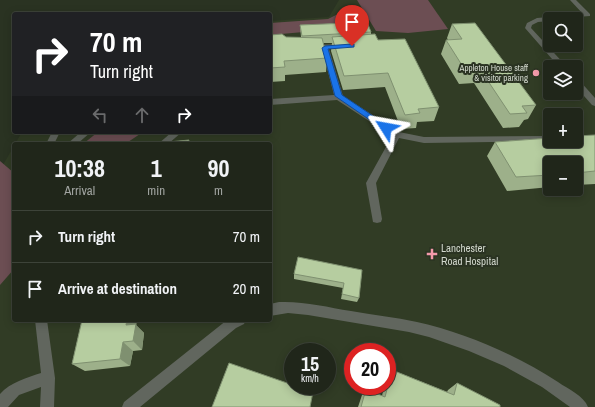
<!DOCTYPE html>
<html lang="en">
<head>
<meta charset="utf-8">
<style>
  body { margin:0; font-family:"Archivo Narrow",sans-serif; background:#2d3227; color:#f1f3f6; height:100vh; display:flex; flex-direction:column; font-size:15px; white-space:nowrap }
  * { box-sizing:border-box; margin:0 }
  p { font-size:13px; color:#a2a5a2 }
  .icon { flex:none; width:22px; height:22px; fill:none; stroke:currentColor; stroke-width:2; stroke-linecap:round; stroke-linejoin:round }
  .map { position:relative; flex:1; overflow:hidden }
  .drawer { position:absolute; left:12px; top:142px; width:260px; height:180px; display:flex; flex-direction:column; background:#20261a; border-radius:4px; box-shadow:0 2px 10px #0003,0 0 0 1px #3d4339 }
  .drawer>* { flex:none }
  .guide { position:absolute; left:12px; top:12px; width:260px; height:122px; border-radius:4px; box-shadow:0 2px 10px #0003,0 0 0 1px #3d4339; background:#202124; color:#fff; overflow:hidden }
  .controls { position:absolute; left:543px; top:12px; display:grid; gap:8px }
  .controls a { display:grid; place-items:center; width:40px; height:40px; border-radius:4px; background:#20261a; box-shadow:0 2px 10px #0003,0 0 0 1px #3d4339; font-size:20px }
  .speed { position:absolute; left:284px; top:343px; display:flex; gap:8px; font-size:20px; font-weight:700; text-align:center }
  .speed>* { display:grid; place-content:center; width:52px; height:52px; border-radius:50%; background:#20261a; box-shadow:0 2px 10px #0003,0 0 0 1px #3d4339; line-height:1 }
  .speed small { font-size:10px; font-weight:400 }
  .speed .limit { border:6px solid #d22; background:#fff; color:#111 }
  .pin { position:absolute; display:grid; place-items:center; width:34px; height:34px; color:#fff; margin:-41px -17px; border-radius:50% 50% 50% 0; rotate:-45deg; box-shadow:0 0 4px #0007 }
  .pin .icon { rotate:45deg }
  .me { position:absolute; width:44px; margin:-22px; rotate:304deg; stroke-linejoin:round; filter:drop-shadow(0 0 3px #0008) }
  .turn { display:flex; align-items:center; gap:14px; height:84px; padding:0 12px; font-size:18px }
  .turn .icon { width:52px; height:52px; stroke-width:2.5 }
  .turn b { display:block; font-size:28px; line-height:34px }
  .lanes { display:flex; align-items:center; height:38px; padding:0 12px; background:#0003; justify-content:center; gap:20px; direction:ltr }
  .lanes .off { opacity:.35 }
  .eta { display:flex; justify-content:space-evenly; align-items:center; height:68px; text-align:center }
  .eta b { font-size:24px; font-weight:800; line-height:28px }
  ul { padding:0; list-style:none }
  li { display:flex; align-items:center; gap:12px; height:52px; padding:0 12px; border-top:1px solid #3d4339 }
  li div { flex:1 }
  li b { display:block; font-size:15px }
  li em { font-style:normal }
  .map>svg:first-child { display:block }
</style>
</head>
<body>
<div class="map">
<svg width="595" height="407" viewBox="0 0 595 407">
  <rect width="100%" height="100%" fill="#2a3322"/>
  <path fill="#313c25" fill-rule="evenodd" d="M339 0H595V407H0V170L14 146V320H270V144H15L22 132H270V21L329 17ZM550 19H576V45H550ZM550 67H576V93H550ZM550 115H576V141H550ZM550 163H576V189H550ZM293 352H327V386H293ZM353 352H387V386H353Z"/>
  <g fill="#6c4e53">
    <polygon points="357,0 428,0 448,29 408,33 376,31"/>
    <polygon points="338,14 342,25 326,30 270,35 270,23 328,19"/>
    <polygon points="98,132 143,132 125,144 83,144"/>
    <polygon points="0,161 14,173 14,269 0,285"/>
  </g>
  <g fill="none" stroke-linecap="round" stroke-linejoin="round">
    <g fill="#61665e" fill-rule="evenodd">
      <polygon points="570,0 576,0 590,14 590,16 550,19 550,21 538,22 532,25 531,28 567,67 559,67 525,28 527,23 537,18 583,14"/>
      <polygon points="345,44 347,45 347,47 329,49 343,96 399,132 424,137 550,136 550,141 553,141 424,143 399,138 376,183 382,219 381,222 377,223 373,222 366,183 392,136 337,100 270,105 270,99 334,95 322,49 311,49 308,47 311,45"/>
      <polygon points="576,80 579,80 595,98 595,106 592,105 576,87"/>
      <polygon points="52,132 60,132 54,144 46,144"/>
      <polygon points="81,132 91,132 77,144 67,144"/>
      <polygon points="172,132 182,132 168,144 158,144"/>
      <path d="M279 302C304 301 327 307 351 311 373 315 395 317 417 322 466 333 516 355 558 382 568 389 584 396 588 407H570L542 387 504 366 469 351 429 337 409 332 308 315 288 313 270 316V304Z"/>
      <path d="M35 320H47L55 378 54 407H40L41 387 19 395 8 407H0V394C11 382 26 378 41 373Z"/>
      <polygon points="227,320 246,320 244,324 236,328 140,407 122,407 124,402"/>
    </g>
  </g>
  <g fill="#9db08a">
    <polygon points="345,10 371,32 371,34 439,107 434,121 417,122 416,128 401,129 385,87 343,90 331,51 332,43 323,43 327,58 326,72 285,75 285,81 270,82 270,35 286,37 301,37 300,25 345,23 344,19"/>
    <polygon points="452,24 536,105 528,119 524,120 519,127 503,128 474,83 459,84 441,54 446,40 448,40 447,38"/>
    <polygon points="595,135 595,184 576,185 576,163 550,163 550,187 507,191 487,156 495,142"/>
    <polygon points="362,270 359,298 357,302 341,299 343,288 294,279 294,274"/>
    <polygon points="82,320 137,320 136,325 144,333 142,350 133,351 130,366 85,371 72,364"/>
    <polygon points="392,370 447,392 448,390 457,383 500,407 358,407 362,395 366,389 382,396 384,386 387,386 387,377"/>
  </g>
  <g fill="#7f9070">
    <polygon points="127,320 137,320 136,325 144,333 142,350 133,341 126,325"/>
    <polygon points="123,342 133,351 130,366 120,359"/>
  </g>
  <g fill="#b6cda0" stroke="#7f9070">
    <polygon points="362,9 371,32 302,36 300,25 349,23 345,10"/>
    <polygon points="475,23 536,105 522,106 527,113 510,114 480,69 465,70 446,40 462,39 452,24"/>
    <polygon points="282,34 286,37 322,38 327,58 284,61 285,67 270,68 270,35"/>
    <polygon points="375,34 378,40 405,39 439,107 418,109 420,113 405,115 388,73 344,76 332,37"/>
    <polygon points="595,135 595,171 576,173 576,163 550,163 550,175 516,177 495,142 550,138 550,141 576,141 576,136"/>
    <polygon points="189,140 188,144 158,144 158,143"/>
    <polygon points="298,257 362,270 359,298 342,294 344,283 294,274"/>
    <polygon points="82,320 127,320 126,325 136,324 133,341 123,342 120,359 72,364"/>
    <polygon points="229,363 293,385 293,386 296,386 313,392 310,407 212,407"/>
    <polygon points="392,370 454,395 457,383 500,405 500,407 361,407 366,389 385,397"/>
  </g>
  <polygon fill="#1a73e8" stroke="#114b97" points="352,44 354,44 354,47 328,49 342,95 388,126 388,129 383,129 335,96 322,48 325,46"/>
  <g fill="#f39aaa" stroke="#2a3322" stroke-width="1.5">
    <circle cx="536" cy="73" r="4"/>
    <path d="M430 248h4v4h4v4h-4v4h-4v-4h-4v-4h4z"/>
  </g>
  <g text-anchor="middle" stroke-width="4" stroke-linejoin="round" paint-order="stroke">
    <g font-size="9" fill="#d1d7cc" stroke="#2a3322" text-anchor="end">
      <text x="528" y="71">Appleton House staff<tspan x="528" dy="10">&amp; visitor parking</tspan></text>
    </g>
    <g font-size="11" fill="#d1d7cc" stroke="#2a3322" text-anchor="start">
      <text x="441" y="252">Lanchester<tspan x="441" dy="13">Road Hospital</tspan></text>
    </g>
  </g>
</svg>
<div class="controls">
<a><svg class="icon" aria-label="search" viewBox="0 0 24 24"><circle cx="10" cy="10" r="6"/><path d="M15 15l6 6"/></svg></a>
<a><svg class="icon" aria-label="layers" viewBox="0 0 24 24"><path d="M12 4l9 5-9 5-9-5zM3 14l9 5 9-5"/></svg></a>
<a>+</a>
<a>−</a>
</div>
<div class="speed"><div>15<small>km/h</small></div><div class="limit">20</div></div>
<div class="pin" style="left:352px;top:46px;background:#d93025"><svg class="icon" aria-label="arrive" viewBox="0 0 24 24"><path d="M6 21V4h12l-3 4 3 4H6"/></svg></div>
<svg class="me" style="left:386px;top:128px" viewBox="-20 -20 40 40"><path d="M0-17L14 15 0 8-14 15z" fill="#1a73e8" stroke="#fff" stroke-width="4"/></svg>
<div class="guide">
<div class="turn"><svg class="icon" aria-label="right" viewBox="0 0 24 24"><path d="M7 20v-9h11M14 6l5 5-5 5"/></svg><div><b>70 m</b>Turn right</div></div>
<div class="lanes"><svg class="icon off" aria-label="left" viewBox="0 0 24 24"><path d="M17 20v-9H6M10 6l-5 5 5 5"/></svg><svg class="icon off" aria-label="ahead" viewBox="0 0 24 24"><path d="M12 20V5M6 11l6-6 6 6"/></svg><svg class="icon" aria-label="right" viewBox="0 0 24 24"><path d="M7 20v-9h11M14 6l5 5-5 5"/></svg></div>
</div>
<section class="drawer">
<div class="eta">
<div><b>10:38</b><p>Arrival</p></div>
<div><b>1</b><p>min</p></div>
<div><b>90</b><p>m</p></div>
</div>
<ul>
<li><svg class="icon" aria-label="right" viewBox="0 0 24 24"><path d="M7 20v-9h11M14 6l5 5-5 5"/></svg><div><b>Turn right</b></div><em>70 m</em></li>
<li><svg class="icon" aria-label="arrive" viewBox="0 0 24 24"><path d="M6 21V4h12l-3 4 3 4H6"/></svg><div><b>Arrive at destination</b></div><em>20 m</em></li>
</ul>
</section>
</div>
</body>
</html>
